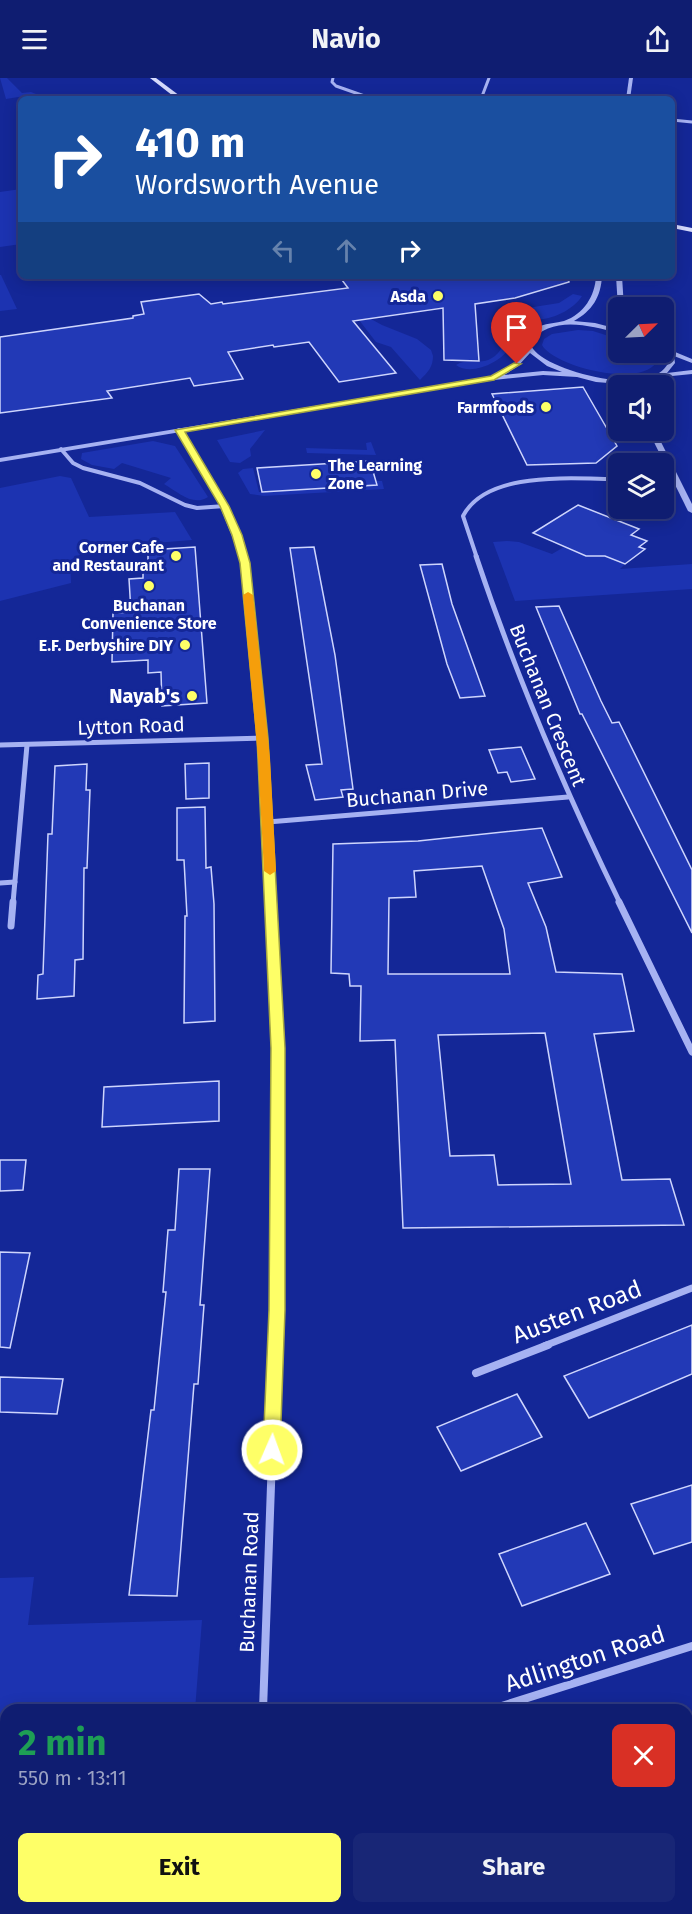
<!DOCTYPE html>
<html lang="en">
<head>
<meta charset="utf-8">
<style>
  body { margin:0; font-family:"Fira Sans",sans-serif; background:#182676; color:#f1f3f6; height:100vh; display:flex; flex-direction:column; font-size:22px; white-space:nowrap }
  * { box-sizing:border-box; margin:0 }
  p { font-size:20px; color:#9ba2c3 }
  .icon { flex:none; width:33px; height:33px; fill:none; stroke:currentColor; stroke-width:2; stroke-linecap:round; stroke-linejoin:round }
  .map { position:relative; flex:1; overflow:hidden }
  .panel { position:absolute; left:0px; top:1626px; width:693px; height:210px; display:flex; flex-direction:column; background:#0f1d71; border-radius:18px 18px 0 0; box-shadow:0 3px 15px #0003,0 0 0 2px #2f3b84 }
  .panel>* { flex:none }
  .hud { position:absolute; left:18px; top:18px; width:657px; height:183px; border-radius:9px; box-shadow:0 3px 15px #0003,0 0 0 2px #2f3b84; background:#1a4fa0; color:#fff; overflow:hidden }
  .needle { width:39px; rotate:66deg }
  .tools { position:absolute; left:608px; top:219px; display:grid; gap:12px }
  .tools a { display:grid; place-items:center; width:66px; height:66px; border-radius:9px; background:#0f1d71; box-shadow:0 3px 15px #0003,0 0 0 2px #2f3b84; font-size:30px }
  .pin { position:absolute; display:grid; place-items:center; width:51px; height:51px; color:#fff; margin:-62px -26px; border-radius:50% 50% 50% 0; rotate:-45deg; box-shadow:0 0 6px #0007 }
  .pin .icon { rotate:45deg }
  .me { position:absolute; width:66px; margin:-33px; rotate:2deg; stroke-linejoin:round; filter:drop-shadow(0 0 4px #0008) }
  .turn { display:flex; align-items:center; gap:21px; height:126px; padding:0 18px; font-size:27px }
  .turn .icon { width:78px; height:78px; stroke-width:2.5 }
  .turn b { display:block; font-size:42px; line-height:51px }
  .lanes { display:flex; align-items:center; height:57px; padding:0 18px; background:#0003; justify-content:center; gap:30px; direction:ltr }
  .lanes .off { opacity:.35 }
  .round { display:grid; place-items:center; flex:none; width:63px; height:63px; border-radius:9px; background:#182676 }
  .headline { display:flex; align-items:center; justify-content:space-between; height:102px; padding:0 18px }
  h1 { font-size:36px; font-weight:700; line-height:45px; color:#1e9e55 }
  .cta { display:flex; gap:12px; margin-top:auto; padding:12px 18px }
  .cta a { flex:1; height:69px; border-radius:9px; background:#feff67; color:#111; font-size:24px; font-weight:700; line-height:69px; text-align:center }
  .cta a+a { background:#182676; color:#f1f3f6 }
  header { display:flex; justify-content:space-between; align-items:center; height:78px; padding:0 18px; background:#0f1d71; font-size:27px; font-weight:700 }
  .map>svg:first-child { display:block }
</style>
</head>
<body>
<header><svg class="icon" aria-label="menu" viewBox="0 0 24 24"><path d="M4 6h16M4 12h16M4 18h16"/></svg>Navio<svg class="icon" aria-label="share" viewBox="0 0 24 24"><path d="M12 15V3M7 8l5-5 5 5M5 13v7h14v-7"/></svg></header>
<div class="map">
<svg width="692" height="1836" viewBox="0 0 692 1836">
  <rect width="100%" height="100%" fill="#142797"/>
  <g fill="#1c33b1">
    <polygon points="0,0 7,0 22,15 31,14 46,20 33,21 31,17 6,21"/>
    <polygon points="21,111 21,166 0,169 0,114"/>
    <polygon points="0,197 1,197 17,231 0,233"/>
    <path d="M573 216 582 218C570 237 535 249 517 237L521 231 559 225Z"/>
    <path d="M349 229 382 247 417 261 431 272 433 278C433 289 428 294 420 302L391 269 376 264Z"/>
    <path d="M578 252 593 253 618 261V274L652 275 656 285C638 310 553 288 542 267L544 261 552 256Z"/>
    <path d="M498 254 507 260 511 267C504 283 472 299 456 287 470 278 487 292 501 271Z"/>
    <polygon points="265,352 250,371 251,378 240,385 230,384 217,362"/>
    <path d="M153 363 175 368 208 419C193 429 178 414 164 406L171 400 122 385 114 391 92 387 81 381 82 375Z"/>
    <polygon points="371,364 376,377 307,375 306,370 367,372 366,365"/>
    <polygon points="253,390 259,414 376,407 376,403 382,403 384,411 264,418 250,416 238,395 243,391"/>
    <polygon points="60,398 71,400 89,439 175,434 192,462 93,470 70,482 71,505 0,523 0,410"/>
    <polygon points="507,463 519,464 552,476 564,469 586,478 605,478 625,486 620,491 692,486 692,511 515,523 493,464"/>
    <polygon points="34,1499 28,1547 202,1542 195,1632 6,1632 6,1766 0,1768 0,1500"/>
    <polygon points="299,1830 608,1830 601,1836 299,1836"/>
  </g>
  <g fill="#2239b6" stroke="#ced5fd" stroke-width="1.5" fill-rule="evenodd">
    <polygon points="339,198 568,198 569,204 515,220 475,226 479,283 444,282 443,230 353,243 396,295 339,304 309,264 274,269 273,267 228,274 243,301 194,308 190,300 107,313 112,320 0,335 0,259 133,240 133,238 144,236 141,224 199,216 211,226 222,224 223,226 348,210"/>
    <polygon points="583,309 617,368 596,385 527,387 492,316"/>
    <polygon points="370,383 377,407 262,414 257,390"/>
    <polygon points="578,427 639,451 631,457 647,463 639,469 645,471 625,486 605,478 586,478 533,455"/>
    <polygon points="195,469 207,625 162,628 161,594 148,595 148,582 112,584 113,535 131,534 129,501 143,500 143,492 148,492 148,472"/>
    <polygon points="314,469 335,577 353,711 341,712 343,719 315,722 306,687 322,686 290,470"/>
    <polygon points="442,486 452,526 485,618 460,620 447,586 420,487"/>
    <polygon points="559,528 601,623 612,645 619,644 692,792 692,855 582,636 580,636 536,529"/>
    <polygon points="521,669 535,701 511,704 507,694 498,695 489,672"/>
    <polygon points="209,685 209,720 186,721 185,686"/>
    <polygon points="87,686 86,712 90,712 87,790 84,790 83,881 75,882 74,918 37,921 38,897 43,896 48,756 52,756 55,688"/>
    <polygon points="205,729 206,790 211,789 214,826 215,943 184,945 185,838 187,838 184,782 177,782 177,730"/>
    <path d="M542 750 562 799 528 805 546 849 556 894 622 896 634 953 594 956 622 1102 670 1101 684 1147 403 1150 395 962 360 963 361 908H350L349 896 331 895 333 766 418 763ZM482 788 504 851 510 896H388L389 820 416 819 414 793ZM545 955 571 1106 498 1107 494 1077 450 1078 438 957Z"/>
    <polygon points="219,1003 219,1043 102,1049 104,1009"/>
    <polygon points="0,1082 26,1082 23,1112 0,1113"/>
    <polygon points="179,1091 210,1091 200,1227 204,1227 198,1306 194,1306 177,1518 129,1517 151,1332 154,1332 166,1214 163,1214 168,1152 175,1152"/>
    <polygon points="0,1174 30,1175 10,1270 0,1269"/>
    <polygon points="692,1247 692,1296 589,1340 564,1298"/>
    <polygon points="0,1299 63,1301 57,1336 0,1334"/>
    <polygon points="517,1316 542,1359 461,1393 437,1349"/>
    <polygon points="692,1407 692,1464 654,1476 631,1426"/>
    <polygon points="586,1445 610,1496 522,1528 499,1476"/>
  </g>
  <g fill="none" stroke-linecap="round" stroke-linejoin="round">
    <g stroke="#a6b2f2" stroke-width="3">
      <polyline points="333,0 332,4 336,8 373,21"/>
      <polyline points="481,21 489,0"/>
      <polyline points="672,42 692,44"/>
    </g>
    <g stroke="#a6b2f2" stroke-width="4">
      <polyline points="179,352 217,416 243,480"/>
      <polyline points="61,371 73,385 83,390 140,405 185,427 197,430 225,428"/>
      <polyline points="663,399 675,398"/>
      <path d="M477 480 463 438C487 392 572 401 618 401"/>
    </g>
    <g stroke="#a6b2f2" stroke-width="5">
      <polyline points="243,478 256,606 272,825"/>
      <path d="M476 478C516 598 565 712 620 825"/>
      <polyline points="0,667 262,660"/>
      <polyline points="268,744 568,719"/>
      <polyline points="0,805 15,804"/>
      <polyline points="13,825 27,667"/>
    </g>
    <g stroke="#a6b2f2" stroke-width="7">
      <polyline points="272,824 279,1052 276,1268"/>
      <polyline points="619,824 692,974"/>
      <polyline points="11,848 13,824"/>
      <polyline points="544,1268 692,1210"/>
    </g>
    <g stroke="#a6b2f2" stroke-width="8">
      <polyline points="476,1295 548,1267"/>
      <polyline points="263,1632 276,1267"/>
      <polyline points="489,1632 692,1568"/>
      <polyline points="0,1774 6,1773"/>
      <polyline points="249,1836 250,1830"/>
    </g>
    <g fill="#a6b2f2" fill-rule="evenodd">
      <polygon points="629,0 633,0 630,21 626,21"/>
      <path d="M596 198H602C601 219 592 233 574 243L595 245 618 251V255C588 247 551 237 529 265 532 269 534 273 538 276 561 295 633 313 659 295 663 293 666 288 669 285L668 278 663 274V269L692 281V285L674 278 675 285 667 295 692 292V296L662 299 644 305 621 306 596 304 577 299 543 297 494 302 0 384V380L496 298 497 296 514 286 527 271 523 265C528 258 533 252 540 248 548 245 556 245 564 243 584 236 595 218 596 198ZM530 275 547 288 562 294 543 293 504 297 518 288Z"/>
      <polygon points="616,198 622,198 624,230 618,230"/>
      <polygon points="648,352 655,352 692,426 692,435 688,433"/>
    </g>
    <g fill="#d5dafc" fill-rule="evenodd">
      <polygon points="150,0 156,0 184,21 177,21"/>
      <polygon points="672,146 692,150 692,154 672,150"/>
    </g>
  </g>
  <polygon fill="#feff67" stroke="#a5a643" stroke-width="1.5" points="514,285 521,286 494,302 185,354 229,428 242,457 250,485 268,660 285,970 285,1232 280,1372 278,1377 272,1380 265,1377 263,1372 269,1232 271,970 257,660 240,485 232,457 220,428 175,352 491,298"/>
  <polygon fill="#f59e0b" points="248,514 253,517 270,680 276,793 270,797 264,793 258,680 243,517"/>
  <g fill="#feff67" stroke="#142797" stroke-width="2">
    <circle cx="438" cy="218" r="6"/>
    <circle cx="546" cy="329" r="6"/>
    <circle cx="316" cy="396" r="6"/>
    <circle cx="176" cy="478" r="6"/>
    <circle cx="149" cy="508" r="6"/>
    <circle cx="185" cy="567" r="6"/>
    <circle cx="192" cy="618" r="6"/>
  </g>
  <g text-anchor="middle" stroke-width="6" stroke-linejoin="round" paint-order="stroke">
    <g font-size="16" font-weight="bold" fill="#fff" stroke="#142797" text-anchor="end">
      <text x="426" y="224">Asda</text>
      <text x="534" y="335">Farmfoods</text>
      <text x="328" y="393" text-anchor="start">The Learning<tspan x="328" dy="18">Zone</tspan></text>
      <text x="164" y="475">Corner Cafe<tspan x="164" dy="18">and Restaurant</tspan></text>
      <text x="149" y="533" text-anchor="middle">Buchanan<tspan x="149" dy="18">Convenience Store</tspan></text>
      <text x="173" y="573">E.F. Derbyshire DIY</text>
    </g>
    <g font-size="20" font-weight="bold" fill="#fff" stroke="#142797" text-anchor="end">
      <text x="180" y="625">Nayab's</text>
    </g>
    <g font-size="20" fill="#fff" stroke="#142797">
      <text transform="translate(548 627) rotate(68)" y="7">Buchanan Crescent</text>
      <text transform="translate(131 648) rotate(-2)" y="7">Lytton Road</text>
      <text transform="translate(417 716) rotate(-5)" y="7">Buchanan Drive</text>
      <text transform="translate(249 1504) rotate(-88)" y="7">Buchanan Road</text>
    </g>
    <g font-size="24" fill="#fff" stroke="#142797">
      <text transform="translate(577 1234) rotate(-21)" y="8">Austen Road</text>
      <text transform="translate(585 1581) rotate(-18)" y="8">Adlington Road</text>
    </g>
  </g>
</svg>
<div class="tools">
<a><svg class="needle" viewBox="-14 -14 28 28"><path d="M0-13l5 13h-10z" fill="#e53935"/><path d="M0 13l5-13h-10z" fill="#9ba2c3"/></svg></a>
<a><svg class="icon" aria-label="sound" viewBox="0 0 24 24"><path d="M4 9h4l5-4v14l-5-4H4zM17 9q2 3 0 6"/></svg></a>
<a><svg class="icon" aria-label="layers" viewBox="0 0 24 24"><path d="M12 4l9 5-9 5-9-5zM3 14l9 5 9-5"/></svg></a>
</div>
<div class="pin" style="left:517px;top:286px;background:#d93025"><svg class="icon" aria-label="arrive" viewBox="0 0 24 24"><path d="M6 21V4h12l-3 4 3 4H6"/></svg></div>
<svg class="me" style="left:272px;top:1372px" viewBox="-20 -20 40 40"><circle r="17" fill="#feff67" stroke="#fff" stroke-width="3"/><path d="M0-11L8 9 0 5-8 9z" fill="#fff"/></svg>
<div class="hud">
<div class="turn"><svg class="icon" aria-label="right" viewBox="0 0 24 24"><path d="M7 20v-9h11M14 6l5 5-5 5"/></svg><div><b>410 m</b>Wordsworth Avenue</div></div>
<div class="lanes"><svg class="icon off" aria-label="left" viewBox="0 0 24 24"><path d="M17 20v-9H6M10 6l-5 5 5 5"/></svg><svg class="icon off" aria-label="ahead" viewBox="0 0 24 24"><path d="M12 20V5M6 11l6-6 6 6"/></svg><svg class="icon" aria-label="right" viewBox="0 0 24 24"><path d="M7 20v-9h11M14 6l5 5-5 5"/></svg></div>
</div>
<section class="panel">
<div class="headline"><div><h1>2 min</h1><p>550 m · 13:11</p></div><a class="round" style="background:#d93025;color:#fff"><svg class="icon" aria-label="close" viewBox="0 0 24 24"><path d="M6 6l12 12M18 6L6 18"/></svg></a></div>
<div class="cta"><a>Exit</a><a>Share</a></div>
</section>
</div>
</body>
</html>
